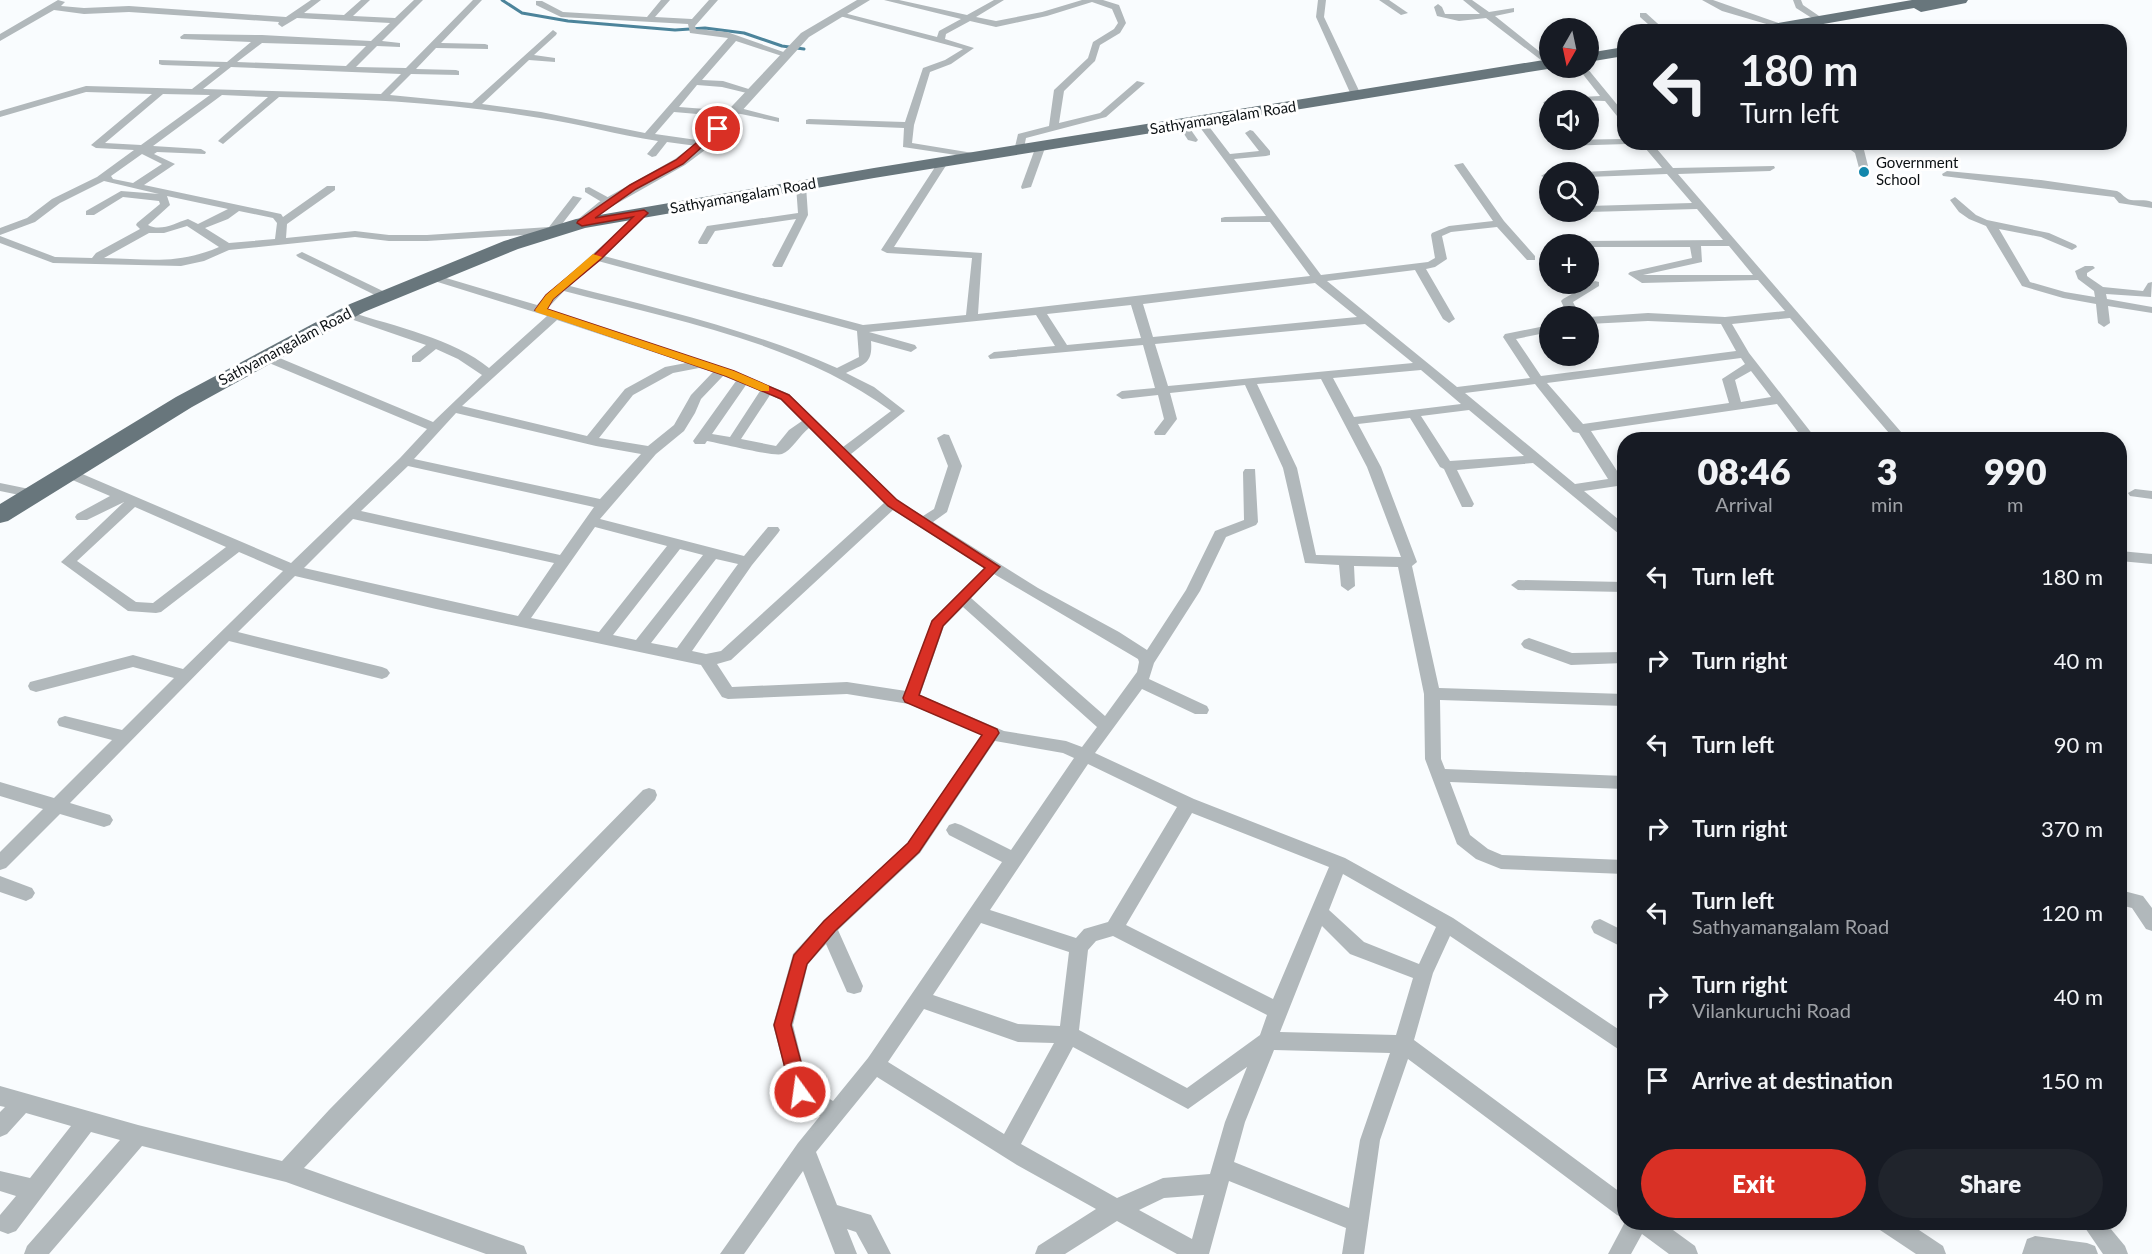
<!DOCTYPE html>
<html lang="en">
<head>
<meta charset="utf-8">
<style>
  body { margin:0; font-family:Lato,sans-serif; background:#20242c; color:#f1f3f6; height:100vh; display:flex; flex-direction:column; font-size:22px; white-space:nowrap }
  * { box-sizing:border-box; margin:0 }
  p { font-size:20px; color:#9ea1a6 }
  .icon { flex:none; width:33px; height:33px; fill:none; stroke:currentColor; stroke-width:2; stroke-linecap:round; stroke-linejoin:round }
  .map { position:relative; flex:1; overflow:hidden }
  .panel { position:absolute; left:1617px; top:432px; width:510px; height:798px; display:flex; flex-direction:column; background:#171b24; border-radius:24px; box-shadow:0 3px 9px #0003 }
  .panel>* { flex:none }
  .top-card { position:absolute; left:1617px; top:24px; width:510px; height:126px; border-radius:24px; box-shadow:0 3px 9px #0003; background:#171b24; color:#f1f3f6; overflow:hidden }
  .needle { width:39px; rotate:189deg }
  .controls { position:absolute; left:1539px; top:18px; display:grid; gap:12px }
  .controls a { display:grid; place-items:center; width:60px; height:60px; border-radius:50%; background:#171b24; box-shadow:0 3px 9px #0003; font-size:30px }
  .pin { position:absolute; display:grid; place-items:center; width:51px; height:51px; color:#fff; margin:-26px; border:3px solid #fff; border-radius:50%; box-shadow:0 2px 6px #0007 }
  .me { position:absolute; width:66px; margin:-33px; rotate:346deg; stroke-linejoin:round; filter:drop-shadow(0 0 4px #0008) }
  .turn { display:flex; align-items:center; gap:21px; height:126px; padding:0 24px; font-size:27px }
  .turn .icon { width:78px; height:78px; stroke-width:2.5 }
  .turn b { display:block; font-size:42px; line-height:51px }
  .eta { display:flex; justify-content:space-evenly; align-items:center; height:102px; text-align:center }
  .eta b { font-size:36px; font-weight:800; line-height:42px }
  .primary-button { display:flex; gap:12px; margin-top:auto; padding:12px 24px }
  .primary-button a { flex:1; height:69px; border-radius:36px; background:#d93025; color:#fff; font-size:24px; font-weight:800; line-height:69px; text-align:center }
  .primary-button a+a { background:#20242c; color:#f1f3f6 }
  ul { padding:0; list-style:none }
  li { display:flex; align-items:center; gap:18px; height:84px; padding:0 24px }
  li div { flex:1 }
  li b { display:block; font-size:22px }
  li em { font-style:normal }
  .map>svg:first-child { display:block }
</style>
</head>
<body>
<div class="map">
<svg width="2152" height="1254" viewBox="0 0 2152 1254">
  <rect width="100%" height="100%" fill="#f9fcfe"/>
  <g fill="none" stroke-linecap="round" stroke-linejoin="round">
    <polyline stroke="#4c849b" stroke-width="3" points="502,0 522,13 568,21 675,30 705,28 744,33 782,46 804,49"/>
    <g fill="#b1b8bb" fill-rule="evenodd">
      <path d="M58 0 65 2 61 6 84 8 129 6 286 17 311 0H321L304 13 344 15 361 0H370L353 16 395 18 414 0H423L382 41 400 43V47L377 46 356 67 406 68 473 0H482L441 43 485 44 488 45V49L436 48 416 69 456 70 459 71V75L411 74 390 95 472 103 553 30 557 33 556 35 534 55 555 58V62L529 60 482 104 541 112 645 133 728 38 690 33 688 24 561 17 536 5V1H542L563 12 647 17 661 0H670L655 17 692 19 709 0H718L695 26 696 29 727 32 792 55 785 57 736 41 702 80 723 81 755 91V95L722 87 697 85 679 107 732 111 736 107 779 118V122L736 113 732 117 674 112 655 134 704 141 709 144 704 147 667 142 656 156 652 157 647 154 658 141C618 135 580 124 540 118 454 103 367 99 279 97L223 144 218 141 220 139 268 97 222 95 153 146 201 149 206 152 205 154 157 152 154 154 175 164 144 185 281 214 283 217 327 186H335V190L287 224 286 238 355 231 389 235H427L549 227 573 196 582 198 559 228 560 232 556 233 427 241H389L355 237 229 250 204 261 181 266 53 263 0 243V236L55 257 92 258 96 253 140 229 136 225 137 223 160 204 159 201 123 197 94 215H86V211L121 191 159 194 104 181 60 203 35 222 0 235V228L27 218 52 199 97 177 134 150 96 148 91 145 152 94 86 92 0 117V111L86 86 192 89 220 67 162 65 159 64V60L227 62 251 42 181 39 180 37 184 34 262 35 371 41 390 23 297 18 282 27 278 24 279 22 129 12 84 14 54 10 0 41V34ZM262 43 366 46 346 66 237 62ZM231 67 401 74 381 94 203 89ZM163 94 210 95 141 145 105 143ZM142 154 162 164 133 183 113 179 111 176ZM167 196 228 209 198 224 188 219C175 223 161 232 148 225L170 205ZM239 211 273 218 277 223 275 239 229 243 205 228 228 219ZM187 226 219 247C178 265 147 259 104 258L149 233H164Z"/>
      <polygon points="884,0 899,0 967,15 994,0 1004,0 976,17 996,21 1042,12 1082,0 1103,0 1119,5 1126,23 1120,33 1100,45 1095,61 1064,91 1059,123 1100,113 1137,81 1145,83 1106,117 1026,138 1023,153 1014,151 1018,134 1049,126 1054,90 1088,58 1093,42 1114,29 1118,23 1112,9 1092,2 1047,16 996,27 970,21 946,34 945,39 974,48 951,64 930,72 914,125 912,143 979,154 983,155 983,159 903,147 904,128 806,124 806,120 809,119 905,122 923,68 945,60 963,49 836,15 840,12 937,37 939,31 961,19"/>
      <polygon points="1318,0 1326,0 1324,17 1362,97 1360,99 1352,97 1316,17"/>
      <polygon points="1379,0 1389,0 1408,13 1401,15"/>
      <polygon points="1463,0 1472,0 1489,12 1514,8 1514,12 1495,16 1550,60 1550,67 1486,18 1459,21 1437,16 1434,7 1438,4 1442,7 1445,14 1480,14"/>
      <polygon points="1702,0 1713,0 1787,26 1783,29 1722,11"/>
      <polygon points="1793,0 1801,0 1803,5 1825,20 1818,22 1796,8"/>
      <polygon points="1640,13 1646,13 1667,32 1657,32 1640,17"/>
      <polygon points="1578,68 1587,68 1624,113 1624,122 1621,121 1605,101 1577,100 1581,97 1600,96"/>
      <polygon points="1550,100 1550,106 1543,103 1545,101"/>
      <path d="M1201 119 1204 120 1230 154 1259 151 1245 133 1250 130 1253 131 1270 151V155L1266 156 1234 159 1321 275 1428 262 1435 258 1431 235 1432 233 1449 226 1493 221 1454 165 1463 163 1504 221 1535 256V260H1527L1497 227 1451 232 1442 236 1447 259 1435 267 1426 269 1455 319 1449 323 1443 319 1415 270 1327 281 1457 387 1530 378 1503 337 1505 334 1550 325V332L1516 339 1541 376 1736 351 1721 324 1648 321 1588 324V317L1648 313 1725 317 1785 311 1758 280 1642 283 1628 274 1630 272 1692 258 1690 247H1588V244H1578L1583 241 1723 240 1697 209 1588 212H1585H1588V206L1692 203 1667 174 1588 177V172H1584L1662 168 1640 142H1651L1673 168 1774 166 1775 168 1770 171 1678 174 1908 440H1895L1790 318 1732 324 1749 353 1817 440H1804L1777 404 1591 431 1621 477H1624V485L1584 491 1624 524V536L1619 534 1533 463 1457 470 1474 504 1472 507H1462L1444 469 1440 467 1410 418 1358 424 1381 467 1417 562 1412 566 1439 688 1624 694V706L1440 700 1441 759 1445 769 1624 776V789L1450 782 1470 835 1488 849 1502 855 1624 860V874L1501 869 1476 859 1457 844 1425 759 1424 694 1398 567 1354 566 1355 586 1348 591 1341 586 1339 565 1305 563 1283 468 1245 385 1170 393 1177 419 1165 435H1155L1154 432 1164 419 1158 395 1122 399 1116 395 1122 391 1155 388 1143 345 990 359 988 356 994 352 1055 346 1036 315 869 332 915 345 917 348 911 352 871 341C873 364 864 364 846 373L874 387 905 411 851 454 897 500 923 516 934 509 948 466 937 438 944 434 949 435 962 466 947 512 933 522 1038 588 1119 632 1147 650 1186 590 1215 531 1244 520 1243 472 1245 469H1255L1258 522 1256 525 1226 537 1200 591 1154 663 1149 679 1207 706 1209 710 1207 714H1195L1142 689 1095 753 1194 799 1345 858 1453 918 1624 1033V1053L1450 936 1433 973 1414 1040 1624 1195V1218L1617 1215 1408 1059 1380 1140 1364 1254H1342L1346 1228 1229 1181 1209 1254H1177L1117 1221 1065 1254H1035L1038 1246 1096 1209 1017 1165 877 1077 816 1152 837 1205 871 1215 891 1254H868L856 1232 847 1229 857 1254H835L803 1171 744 1254H720L798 1143 820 1116 793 1099 773 1025 793 954 824 920 908 843 982 735 909 704 847 694 728 699 722 697 701 665 436 609 295 576 238 632 382 667 387 669 390 673 387 677 382 679 229 641 70 803 110 815 113 820 110 825 104 827 60 814 6 868 0 870V852L43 809 0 796V782L54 798 112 740 59 726 57 722 59 718 65 716 122 730 174 678 133 667 36 692 30 690 28 686 30 682 133 655 183 669 283 571 239 552 161 612 156 613 128 611 61 562 124 502 87 520H77L75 517 77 514 110 496 63 476 61 473 63 470H73L291 563 400 458 427 429 262 360V354H270L433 422 482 375 458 359 436 349 420 362H412V356L426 345 342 316V312H350C394 326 454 339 489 368L547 316 428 279V275H436L537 305 546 295 643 210 647 211V215L604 256 863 325 966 315 972 258 887 253 881 250 937 164 942 161 947 164 894 247 982 253 978 314 1310 276 1270 222H1221V218L1225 217 1266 216 1196 122ZM1701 246H1729L1753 275H1643L1702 262ZM598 261 857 331 859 357 837 368C751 330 660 309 570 286ZM1315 283 1357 317 1153 337 1143 304ZM564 291C672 319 800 343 891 411L843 447 789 394 734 371 547 309ZM1131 305 1141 338 1067 345 1047 314ZM557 320 686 363 665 367 625 389 587 436 462 406ZM1365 324 1413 363 1168 386 1155 344ZM1741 358 1745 364 1722 379 1729 403 1583 424 1547 383ZM699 368 713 372 691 395 674 425 648 446 599 438 633 395 673 373ZM1421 370 1461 404 1354 417 1333 378ZM1751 371 1771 397 1741 402 1735 380ZM723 376 736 381 693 441 695 444H705L707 441C719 443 774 457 782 454 791 451 800 435 809 428L884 503 721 651 706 654 692 651 752 565 778 533 780 530 778 527H768L744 556 600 519 656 454 684 431 695 413 701 399ZM1321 379 1367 467 1401 557 1316 555 1297 468 1257 384ZM1535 384 1573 432 1579 433 1608 479 1575 484 1465 393ZM746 385 760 391 730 437 712 434ZM770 395 781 400 802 421 789 430 776 446 741 439ZM1469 410 1524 456 1450 461 1421 416ZM456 413 596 446 641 454 600 499 414 459ZM408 466 594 507 560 555 361 511ZM135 507 226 547 153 603 136 602 77 561ZM893 510 984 568 932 620 906 691 847 682 732 687 717 664 731 660ZM353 519 554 563 518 616 304 568ZM595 527 667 546 599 632 531 618ZM680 549 703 555 636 640 613 635ZM716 559 738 564 677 648 651 643ZM994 574 1138 659 1139 662 1137 672 1105 716 971 598ZM963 607 1097 727 1082 747 1066 741 1004 731 920 695 944 626ZM995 741 1063 753 1074 758 1011 850 961 825 955 823 949 825 946 830 949 835 1002 862 868 1058 833 1101 808 1086 793 1025 808 964 826 944 847 992 854 994 861 992 863 986 838 930 920 853ZM1088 764 1177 807 1108 922 1084 929 1076 938 990 910ZM1192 813 1329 867 1273 999 1126 925ZM1343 874 1436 927 1419 964 1364 942 1329 910ZM981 923 1069 952 1060 1026 1018 1024 933 995ZM1322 926 1350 954 1413 978 1396 1035 1280 1032ZM1113 936 1267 1015 1260 1035 1187 1088 1079 1030 1088 950 1096 941ZM924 1009 1018 1042 1054 1043 1004 1134 888 1062ZM1073 1047 1188 1109 1247 1067 1225 1122 1210 1174 1163 1178 1117 1198 1021 1144ZM1274 1050 1390 1053 1360 1140 1349 1208 1234 1162 1245 1122ZM1204 1195 1192 1239 1139 1210 1164 1198Z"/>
      <polygon points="1183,122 1186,123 1198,140 1196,142 1188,140 1178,125"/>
      <polygon points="1624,139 1624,142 1629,142 1627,144 1562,146 1557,143 1562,140"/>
      <polygon points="1840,142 1852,142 1864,150 1868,166 1867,168 1859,168 1855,153"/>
      <polygon points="1036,146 1045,148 1031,187 1022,189 1021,187"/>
      <path d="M1947 171 2041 180 2117 191C2122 193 2125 199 2131 200 2138 201 2144 199 2152 202V208L2119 203 2114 197 1943 176 1942 174Z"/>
      <polygon points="1546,173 1550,173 1550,179 1541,176"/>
      <polygon points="801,183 806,186 808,215 782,267 774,267 772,265 796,219 715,231 707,244 699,244 698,242 707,226 798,213 796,186"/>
      <polygon points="589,187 613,200 614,202 605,204 585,192 585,188"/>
      <polygon points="1955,197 1976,215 1987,220 2049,233 2076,245 2077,247 2072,250 2041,237 1999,229 2030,282 2065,292 2095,297 2094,291 2078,279 2075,271 2085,266 2093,266 2095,268 2087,273 2087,276 2103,287 2143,291 2148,283 2152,282 2151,297 2106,294 2107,299 2152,307 2152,313 2108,306 2110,323 2104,327 2098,323 2096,304 2063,298 2022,286 1986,226 1969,219 1959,212 1950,200"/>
      <polygon points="302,252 389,294 391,296 385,299 381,298 298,257 296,255"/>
      <polygon points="1595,281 1599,282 1599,286 1573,302 1580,316 1568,316 1561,301 1563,299"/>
      <polygon points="0,483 39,491 41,494 34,498 0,491"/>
      <polygon points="2135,489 2152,491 2152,499 2130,496 2128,493"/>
      <polygon points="2120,551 2152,554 2152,564 2120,561"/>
      <polygon points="1518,580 1624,582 1624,592 1518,590 1511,585"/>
      <polygon points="1529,638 1572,653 1624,652 1624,663 1571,665 1524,648 1521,644 1524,640"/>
      <polygon points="649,788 655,790 657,795 655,800 304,1168 516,1243 524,1246 527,1254 486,1254 286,1182 142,1146 49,1254 24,1254 27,1246 120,1140 91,1132 16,1231 8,1234 0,1231 0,1215 16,1196 0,1191 0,1171 30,1178 71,1126 26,1113 7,1134 0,1137 0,1112 5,1107 0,1106 0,1086 138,1125 282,1161 329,1110 643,790"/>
      <polygon points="0,876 32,888 35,893 32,898 26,901 0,892"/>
      <polygon points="2120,890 2143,896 2152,908 2152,931 2146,929 2132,908 2120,905"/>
      <polygon points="1600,919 1624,931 1624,948 1594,933 1591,927 1594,921"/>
      <polygon points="1625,1222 1662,1222 1695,1246 1698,1254 1669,1254 1642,1234 1631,1254 1608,1254"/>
      <polygon points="1878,1222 1907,1222 1943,1246 1946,1254 1916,1254 1880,1230"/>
      <polygon points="2081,1222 2105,1222 2125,1246 2128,1254 2103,1254"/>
      <polygon points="2035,1236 2087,1243 2095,1246 2098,1254 2022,1254 2027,1239"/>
    </g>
    <polygon fill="#b1b8bb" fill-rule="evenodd" points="857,0 870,0 809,37 709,147 685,165 609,208 587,226 577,226 575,223 577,220 599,202 675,159 699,141 801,33"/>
    <g fill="#68767c" fill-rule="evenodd">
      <polygon points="1912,0 1968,0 1966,3 1921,12 1914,8 1778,32 1742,32 1749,28"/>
      <polygon points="1624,47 1624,56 1588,62 1588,53"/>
      <polygon points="1550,59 1550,68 1554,68 874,178 585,228 518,249 364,312 192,407 8,521 0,523 0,504 176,397 350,304 504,241 576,219 874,168"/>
    </g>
  </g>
  <polygon fill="#d93025" stroke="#8d1f18" stroke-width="1.5" points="715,127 722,129 683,164 636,189 595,218 644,210 648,213 600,260 553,299 547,309 734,371 789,395 897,500 1000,567 943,626 919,695 997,729 999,733 919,852 835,931 807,964 791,1025 809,1092 806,1099 800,1101 793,1099 791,1092 774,1025 794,955 824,921 908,843 982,735 905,702 903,698 932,621 985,568 888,506 781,399 726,376 535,310 546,295 593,256 633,217 582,226 577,223 578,221 630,185 676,160"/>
  <polygon fill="#f59e0b" points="593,254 602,257 553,299 547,309 734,371 769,386 769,391 761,391 726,376 536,312 535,310 546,295"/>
  <circle fill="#1387ac" stroke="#fff" stroke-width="2" cx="1864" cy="172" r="6"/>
  <g text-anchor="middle" stroke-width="6" stroke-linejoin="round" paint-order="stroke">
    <g font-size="15" fill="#0c1114" stroke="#fff">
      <text transform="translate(1223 118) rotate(-9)" y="5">Sathyamangalam Road</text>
      <text transform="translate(743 196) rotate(-10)" y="5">Sathyamangalam Road</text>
      <text transform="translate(285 347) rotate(-28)" y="5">Sathyamangalam Road</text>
    </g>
    <g font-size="15" fill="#0c1114" stroke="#fff" text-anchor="start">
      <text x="1876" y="168">Government<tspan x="1876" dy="17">School</tspan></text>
    </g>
  </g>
</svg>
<div class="controls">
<a><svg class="needle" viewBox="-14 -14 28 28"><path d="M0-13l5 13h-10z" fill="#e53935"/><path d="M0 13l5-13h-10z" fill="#9ea1a6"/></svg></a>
<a><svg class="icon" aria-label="sound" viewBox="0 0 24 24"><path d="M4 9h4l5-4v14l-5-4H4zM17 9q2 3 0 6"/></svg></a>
<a><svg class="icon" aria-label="search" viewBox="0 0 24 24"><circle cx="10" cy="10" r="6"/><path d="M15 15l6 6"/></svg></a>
<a>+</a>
<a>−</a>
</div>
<div class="pin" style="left:718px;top:129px;background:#d93025"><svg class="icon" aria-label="arrive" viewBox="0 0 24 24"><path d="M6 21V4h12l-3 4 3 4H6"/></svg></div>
<svg class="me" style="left:800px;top:1092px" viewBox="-20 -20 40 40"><circle r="17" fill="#d93025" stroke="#fff" stroke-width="3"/><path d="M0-11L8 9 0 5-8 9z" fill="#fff"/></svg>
<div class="top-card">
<div class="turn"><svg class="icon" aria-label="left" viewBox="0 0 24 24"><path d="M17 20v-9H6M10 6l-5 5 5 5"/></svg><div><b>180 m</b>Turn left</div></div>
</div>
<section class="panel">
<div class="eta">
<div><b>08:46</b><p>Arrival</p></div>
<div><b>3</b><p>min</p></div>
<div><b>990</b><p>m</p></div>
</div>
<ul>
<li><svg class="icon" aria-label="left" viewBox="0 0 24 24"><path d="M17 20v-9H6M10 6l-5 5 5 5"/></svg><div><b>Turn left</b></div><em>180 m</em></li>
<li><svg class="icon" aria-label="right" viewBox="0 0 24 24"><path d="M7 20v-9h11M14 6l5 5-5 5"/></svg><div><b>Turn right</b></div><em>40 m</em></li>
<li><svg class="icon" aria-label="left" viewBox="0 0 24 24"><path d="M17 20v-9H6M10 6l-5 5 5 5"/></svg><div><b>Turn left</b></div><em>90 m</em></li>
<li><svg class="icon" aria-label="right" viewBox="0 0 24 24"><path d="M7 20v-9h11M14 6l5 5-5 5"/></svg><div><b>Turn right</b></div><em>370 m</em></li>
<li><svg class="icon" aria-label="left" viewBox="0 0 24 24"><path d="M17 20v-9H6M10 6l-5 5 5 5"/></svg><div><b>Turn left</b><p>Sathyamangalam Road</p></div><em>120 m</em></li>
<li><svg class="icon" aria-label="right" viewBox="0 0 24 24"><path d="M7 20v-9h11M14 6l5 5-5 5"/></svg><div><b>Turn right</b><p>Vilankuruchi Road</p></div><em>40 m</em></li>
<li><svg class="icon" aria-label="arrive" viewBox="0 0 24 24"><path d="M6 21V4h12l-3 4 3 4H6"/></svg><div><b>Arrive at destination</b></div><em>150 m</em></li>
</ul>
<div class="primary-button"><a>Exit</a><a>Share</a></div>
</section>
</div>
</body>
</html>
